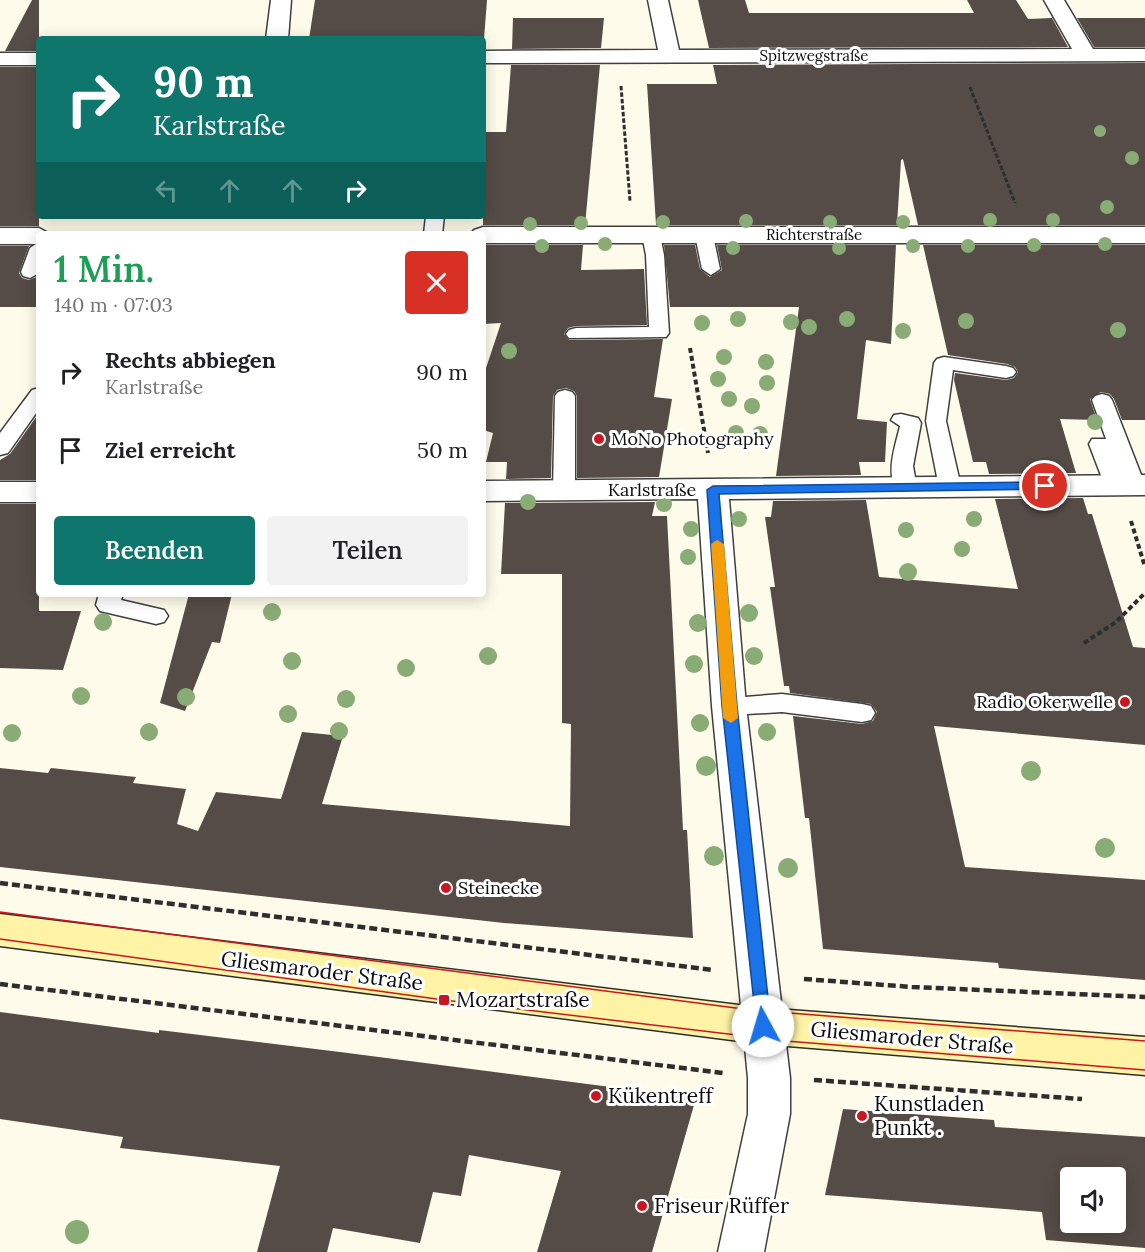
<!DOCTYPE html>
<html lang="de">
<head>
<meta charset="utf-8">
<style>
  body { margin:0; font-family:Lora,serif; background:#f2f2f2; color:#202124; height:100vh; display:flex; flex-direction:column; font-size:22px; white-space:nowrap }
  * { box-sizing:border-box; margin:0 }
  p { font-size:20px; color:#757577 }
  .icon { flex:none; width:33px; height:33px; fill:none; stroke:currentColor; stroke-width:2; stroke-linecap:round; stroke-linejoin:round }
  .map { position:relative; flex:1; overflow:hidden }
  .details { position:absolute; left:36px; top:231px; width:450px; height:366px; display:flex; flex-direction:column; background:#fff; border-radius:6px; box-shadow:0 3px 15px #0003 }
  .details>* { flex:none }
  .guide { position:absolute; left:36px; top:36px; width:450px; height:183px; border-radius:6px; box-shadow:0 3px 15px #0003; background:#0f766e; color:#fff; overflow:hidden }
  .buttons { position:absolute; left:1060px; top:1167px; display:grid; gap:12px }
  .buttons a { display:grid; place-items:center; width:66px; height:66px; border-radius:6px; background:#fff; box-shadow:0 3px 15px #0003; font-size:30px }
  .pin { position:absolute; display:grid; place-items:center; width:51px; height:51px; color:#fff; margin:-26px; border:3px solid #fff; border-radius:50%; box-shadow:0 2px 6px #0007 }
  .me { position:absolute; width:66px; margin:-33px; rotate:354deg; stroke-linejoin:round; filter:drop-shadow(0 0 4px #0008) }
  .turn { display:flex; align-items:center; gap:21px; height:126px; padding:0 18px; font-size:27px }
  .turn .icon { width:78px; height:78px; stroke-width:2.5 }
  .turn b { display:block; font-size:42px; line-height:51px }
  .lanes { display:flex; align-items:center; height:57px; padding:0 18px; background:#0003; justify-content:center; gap:30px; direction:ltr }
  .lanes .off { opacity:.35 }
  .round { display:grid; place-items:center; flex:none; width:63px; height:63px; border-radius:6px; background:#f2f2f2 }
  .head { display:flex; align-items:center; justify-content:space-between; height:102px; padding:0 18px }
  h1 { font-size:36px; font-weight:600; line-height:45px; color:#1e9e55 }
  .cta { display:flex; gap:12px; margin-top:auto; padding:12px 18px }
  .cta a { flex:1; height:69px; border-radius:6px; background:#0f766e; color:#fff; font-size:24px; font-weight:600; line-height:69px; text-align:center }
  .cta a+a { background:#f2f2f2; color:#202124 }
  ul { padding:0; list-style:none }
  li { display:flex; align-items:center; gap:18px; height:78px; padding:0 18px }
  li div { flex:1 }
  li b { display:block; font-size:22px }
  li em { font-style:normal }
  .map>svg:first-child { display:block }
</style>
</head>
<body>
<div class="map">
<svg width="1145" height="1252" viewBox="0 0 1145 1252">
  <rect width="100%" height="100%" fill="#fffbea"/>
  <g fill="#554c47" fill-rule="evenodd">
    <polygon points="32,0 39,0 39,51 5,51"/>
    <polygon points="315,0 487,0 484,39 309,39"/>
    <polygon points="698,0 745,0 749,13 974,13 967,0 1016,0 1028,19 1052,18 1068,47 709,48"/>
    <polygon points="513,18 604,18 601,48 512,49"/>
    <polygon points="1077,18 1145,18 1145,47 1094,47"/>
    <polygon points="1145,63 1145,225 918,225 903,159 901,160 897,225 656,225 647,84 717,84 713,65"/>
    <polygon points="511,65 600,65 585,225 483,225 483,132 506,132"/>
    <rect x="0" y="67" width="39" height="159"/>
    <polygon points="483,245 583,245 581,270 644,269 647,325 576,326 568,328 564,334 569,340 663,339 654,397 672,399 659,477 577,478 577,396 574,391 566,388 557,390 553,396 551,478 506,479 507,462 486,462 493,433 483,430 483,377 501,323 483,324"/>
    <polygon points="664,245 695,245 700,269 710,277 722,270 717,245 896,245 891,344 866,340 857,419 887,422 885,462 859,462 861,475 776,476 799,307 670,307"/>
    <polygon points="923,245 1145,245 1145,420 1122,420 1114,399 1110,394 1101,392 1090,399 1097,420 1060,419 1076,473 989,474 986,462 973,462 954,380 955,373 1006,380 1014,378 1018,372 1015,367 1007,364 948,355"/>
    <polygon points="0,246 29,246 19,273 22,278 29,280 39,276 39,307 0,307"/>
    <polygon points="39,413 39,480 0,480 0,460 10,454"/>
    <polygon points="1083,498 1088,514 1092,514 1133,647 1145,648 1145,745 934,726 965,867 1145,880 1145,980 999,968 998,963 823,949 809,818 805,818 793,716 862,724 873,721 877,712 871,704 790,693 789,686 784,686 770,587 775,587 765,517 771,517 773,501 866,500 879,577 1018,589 995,499"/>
    <polygon points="655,502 652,516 667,516 683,830 687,830 693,938 504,923 0,867 0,768 48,773 51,768 136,777 133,783 186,789 177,824 198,831 216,792 281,799 302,732 343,736 322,804 570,826 571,724 562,723 562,574 501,574 505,503"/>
    <polygon points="0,504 39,504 39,611 81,611 63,670 0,668"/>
    <polygon points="189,594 232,594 220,643 212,642 185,711 160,703"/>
    <polygon points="0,1012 159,1033 159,1030 340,1052 696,1098 652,1252 537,1252 561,1171 469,1155 461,1196 433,1192 420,1243 333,1228 327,1252 257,1252 280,1166 120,1148 123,1137 0,1119"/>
    <path d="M843 1109 994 1120 995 1127 1145 1137V1248L1046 1240 1042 1212 825 1195ZM1071 1178H1116V1222H1071Z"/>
  </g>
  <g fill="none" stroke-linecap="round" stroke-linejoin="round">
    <defs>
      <g id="lane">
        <polygon points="426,216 444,216 442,234 424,234"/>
        <polygon points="651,230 660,235 664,255 669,333 666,337 569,338 566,334 569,330 576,328 649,327 646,255 642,235"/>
        <polygon points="704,230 713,235 720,269 711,275 702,269 695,235"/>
        <polygon points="39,242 39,273 30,278 23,276 21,272 30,248"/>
        <polygon points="944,357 1006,366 1013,368 1016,372 1013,376 1006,378 953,370 946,421 961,487 958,492 942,492 939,487 926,421 934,363 937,359"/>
        <polygon points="39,388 39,409 8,453 0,455 0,433 32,390"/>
        <polygon points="565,390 572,392 575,396 575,491 572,496 556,496 553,491 555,396 558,392"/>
        <polygon points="1102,394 1109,396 1112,400 1145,485 1142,490 1134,492 1125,489 1116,493 1108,491 1105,486 1089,444 1092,439 1106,439 1092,400 1095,396"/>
        <path d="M901 414 918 418 921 423 913 466 917 488 914 493H898C885 473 895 448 900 426L891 420 894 415Z"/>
        <polygon points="99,594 123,594 121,600 164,610 168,616 164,622 156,624 100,611 96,605"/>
        <polygon points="782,694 862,704 871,706 875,713 871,720 862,722 782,712 729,715 720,713 716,706 720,699"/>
      </g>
      <g id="street">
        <polygon points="271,0 291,0 288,39 266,39"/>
        <polygon points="648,0 668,0 679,50 1072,49 1044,0 1064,0 1093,49 1145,49 1145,61 483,63 483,51 658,50"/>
        <rect x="0" y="53" width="39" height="12"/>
        <polygon points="483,227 1145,227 1145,243 483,243 483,234 471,234 474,230"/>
        <polygon points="0,228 39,228 50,234 39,234 39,244 0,244"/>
        <polygon points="1145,475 1145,495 729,499 746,706 790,1078 790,1114 764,1252 718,1252 748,1114 748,1078 712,706 698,499 483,501 483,481"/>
        <rect x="0" y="482" width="39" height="20"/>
      </g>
      <polygon id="secondary" points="0,914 763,1008 1145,1037 1145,1075 763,1044 0,946"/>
    </defs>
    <use href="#lane" stroke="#3f3f3f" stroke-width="3"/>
    <use href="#street" stroke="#3f3f3f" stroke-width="3"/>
    <use href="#secondary" stroke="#2e2e2e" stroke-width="3"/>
    <g stroke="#2e2e2e" stroke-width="3" stroke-dasharray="4.5 2" stroke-linecap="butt">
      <polyline points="621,86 630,201"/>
      <polyline points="970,87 1015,203"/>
    </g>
    <g stroke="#2e2e2e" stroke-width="4" stroke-dasharray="5 3" stroke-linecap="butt">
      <polyline points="690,348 708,453"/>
      <polyline points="1131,521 1145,567"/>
      <polyline points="1084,643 1116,622 1145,593"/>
    </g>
    <g stroke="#2e2e2e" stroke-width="4.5" stroke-dasharray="8 4" stroke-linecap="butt">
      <polyline points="0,883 713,970"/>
      <polyline points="804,979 912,987 1145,997"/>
      <polyline points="0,984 723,1073"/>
      <polyline points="814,1080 1082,1099"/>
    </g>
    <use href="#lane" fill="#fff" fill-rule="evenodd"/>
    <use href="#street" fill="#fff" fill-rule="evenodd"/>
    <use href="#secondary" fill="#fff4a5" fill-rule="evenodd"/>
    <g stroke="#c91621" stroke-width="1.5">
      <polyline points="0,912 751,1010 1145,1041"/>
      <polyline points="0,939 444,1000 786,1041 1145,1070"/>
    </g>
  </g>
  <g fill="#89ab75">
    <circle cx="1100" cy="131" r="6"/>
    <circle cx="1132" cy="158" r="7"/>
    <circle cx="1107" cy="207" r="7"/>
    <circle cx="990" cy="220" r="7"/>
    <circle cx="1053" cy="220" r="7"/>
    <circle cx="746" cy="221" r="7"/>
    <circle cx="663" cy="222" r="7"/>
    <circle cx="830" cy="222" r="7"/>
    <circle cx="903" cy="222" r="7"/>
    <circle cx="581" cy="223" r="7"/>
    <circle cx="530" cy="224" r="7"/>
    <circle cx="605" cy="244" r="7"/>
    <circle cx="1105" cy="244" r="7"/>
    <circle cx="1034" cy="245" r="7"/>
    <circle cx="542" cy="246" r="7"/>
    <circle cx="913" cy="246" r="7"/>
    <circle cx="968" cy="246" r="7"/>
    <circle cx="733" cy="248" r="7"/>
    <circle cx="839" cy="248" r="7"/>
    <circle cx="738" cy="319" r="8"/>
    <circle cx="847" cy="319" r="8"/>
    <circle cx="966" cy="321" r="8"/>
    <circle cx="791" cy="322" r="8"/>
    <circle cx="702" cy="323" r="8"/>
    <circle cx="809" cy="327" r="8"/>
    <circle cx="1118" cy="330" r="8"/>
    <circle cx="903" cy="331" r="8"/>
    <circle cx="509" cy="351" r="8"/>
    <circle cx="724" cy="357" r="8"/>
    <circle cx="766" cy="362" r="8"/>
    <circle cx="718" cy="379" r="8"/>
    <circle cx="767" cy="383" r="8"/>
    <circle cx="729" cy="399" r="8"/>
    <circle cx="752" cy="406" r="8"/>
    <circle cx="1095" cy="422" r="8"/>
    <circle cx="736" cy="433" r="8"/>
    <circle cx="760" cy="434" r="8"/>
    <circle cx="528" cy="502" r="8"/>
    <circle cx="664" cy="504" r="8"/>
    <circle cx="739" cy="519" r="8"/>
    <circle cx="974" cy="519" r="8"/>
    <circle cx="691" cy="529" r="8"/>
    <circle cx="906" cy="530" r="8"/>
    <circle cx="962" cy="549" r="8"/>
    <circle cx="688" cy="557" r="8"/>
    <circle cx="908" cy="572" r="9"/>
    <circle cx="272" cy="612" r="9"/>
    <circle cx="749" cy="613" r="9"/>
    <circle cx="103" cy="622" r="9"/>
    <circle cx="698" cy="623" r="9"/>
    <circle cx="488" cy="656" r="9"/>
    <circle cx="754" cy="656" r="9"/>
    <circle cx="292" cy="661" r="9"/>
    <circle cx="694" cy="664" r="9"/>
    <circle cx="406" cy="668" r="9"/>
    <circle cx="81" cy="696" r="9"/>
    <circle cx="186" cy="697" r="9"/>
    <circle cx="346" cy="699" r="9"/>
    <circle cx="288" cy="714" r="9"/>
    <circle cx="700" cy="723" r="9"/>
    <circle cx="339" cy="731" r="9"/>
    <circle cx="149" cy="732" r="9"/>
    <circle cx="767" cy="732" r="9"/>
    <circle cx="12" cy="733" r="9"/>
    <circle cx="706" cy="766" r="10"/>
    <circle cx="1031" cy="771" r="10"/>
    <circle cx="1105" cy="848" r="10"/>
    <circle cx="714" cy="856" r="10"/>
    <circle cx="788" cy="868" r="10"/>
    <circle cx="77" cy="1232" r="12"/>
  </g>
  <polygon fill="#1a73e8" stroke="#114b97" stroke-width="1.5" points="1045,482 1049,483 1049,489 719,494 737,706 771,1026 769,1031 763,1034 757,1031 722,706 707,490 713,486"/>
  <polygon fill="#f59e0b" points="717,540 724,544 738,718 731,723 723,718 711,544"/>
  <g fill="#c91621" stroke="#fff" stroke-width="2">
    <circle cx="599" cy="439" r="6"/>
    <circle cx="1125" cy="702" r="6"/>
    <circle cx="446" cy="888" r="6"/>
    <rect x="438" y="994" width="12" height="12" rx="3"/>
    <circle cx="596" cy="1096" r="6"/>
    <circle cx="862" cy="1116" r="6"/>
    <circle cx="642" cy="1206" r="6"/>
  </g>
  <g text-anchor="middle" stroke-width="6" stroke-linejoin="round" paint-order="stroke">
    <g font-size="15" fill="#0c0c0c" stroke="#fff">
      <text x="814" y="61">Spitzwegstraße</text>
      <text x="814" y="240">Richterstraße</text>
    </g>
    <g font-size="18" fill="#0c0c0c" stroke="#fff" text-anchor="start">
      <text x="611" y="445">MoNo Photography</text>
      <text x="1113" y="708" text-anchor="end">Radio Okerwelle</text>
      <text x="458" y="894">Steinecke</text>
    </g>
    <g font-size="18" fill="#0c0c0c" stroke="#fff">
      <text x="652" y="496">Karlstraße</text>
    </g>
    <g font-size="21" fill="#0c0c0c" stroke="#fff">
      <text transform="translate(322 971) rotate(7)" y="7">Gliesmaroder Straße</text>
      <text transform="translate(912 1038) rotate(5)" y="7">Gliesmaroder Straße</text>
    </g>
    <g font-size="21" fill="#0c0c0c" stroke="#fff" text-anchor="start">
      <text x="456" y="1007">Mozartstraße</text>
      <text x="608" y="1103">Kükentreff</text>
      <text x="874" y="1111">Kunstladen<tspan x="874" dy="24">Punkt .</tspan></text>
      <text x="654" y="1213">Friseur Rüffer</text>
    </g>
  </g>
</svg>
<div class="buttons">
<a><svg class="icon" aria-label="sound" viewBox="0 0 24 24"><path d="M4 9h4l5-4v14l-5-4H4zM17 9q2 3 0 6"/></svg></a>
</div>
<div class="pin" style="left:1045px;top:486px;background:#d93025"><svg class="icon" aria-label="arrive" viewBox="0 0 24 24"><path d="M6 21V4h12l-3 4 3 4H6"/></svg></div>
<svg class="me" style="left:763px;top:1026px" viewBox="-20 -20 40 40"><circle r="19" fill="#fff"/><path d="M0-13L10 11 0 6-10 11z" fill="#1a73e8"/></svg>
<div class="guide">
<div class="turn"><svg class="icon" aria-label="right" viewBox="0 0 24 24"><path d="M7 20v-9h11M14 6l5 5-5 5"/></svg><div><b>90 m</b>Karlstraße</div></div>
<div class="lanes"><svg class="icon off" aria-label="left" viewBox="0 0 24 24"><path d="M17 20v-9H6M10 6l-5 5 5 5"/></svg><svg class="icon off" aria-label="ahead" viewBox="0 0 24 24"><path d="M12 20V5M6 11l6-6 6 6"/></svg><svg class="icon off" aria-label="ahead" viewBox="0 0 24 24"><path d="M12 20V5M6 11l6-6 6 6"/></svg><svg class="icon" aria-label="right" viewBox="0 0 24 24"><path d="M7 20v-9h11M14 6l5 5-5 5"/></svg></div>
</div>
<section class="details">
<div class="head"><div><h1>1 Min.</h1><p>140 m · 07:03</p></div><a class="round" style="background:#d93025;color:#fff"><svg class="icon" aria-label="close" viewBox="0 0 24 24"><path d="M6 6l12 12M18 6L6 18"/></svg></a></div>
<ul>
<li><svg class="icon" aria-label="right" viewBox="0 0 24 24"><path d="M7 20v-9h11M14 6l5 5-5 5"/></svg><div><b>Rechts abbiegen</b><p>Karlstraße</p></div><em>90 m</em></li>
<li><svg class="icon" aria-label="arrive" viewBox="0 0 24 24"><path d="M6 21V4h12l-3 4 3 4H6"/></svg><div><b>Ziel erreicht</b></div><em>50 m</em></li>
</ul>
<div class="cta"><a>Beenden</a><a>Teilen</a></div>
</section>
</div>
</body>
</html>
